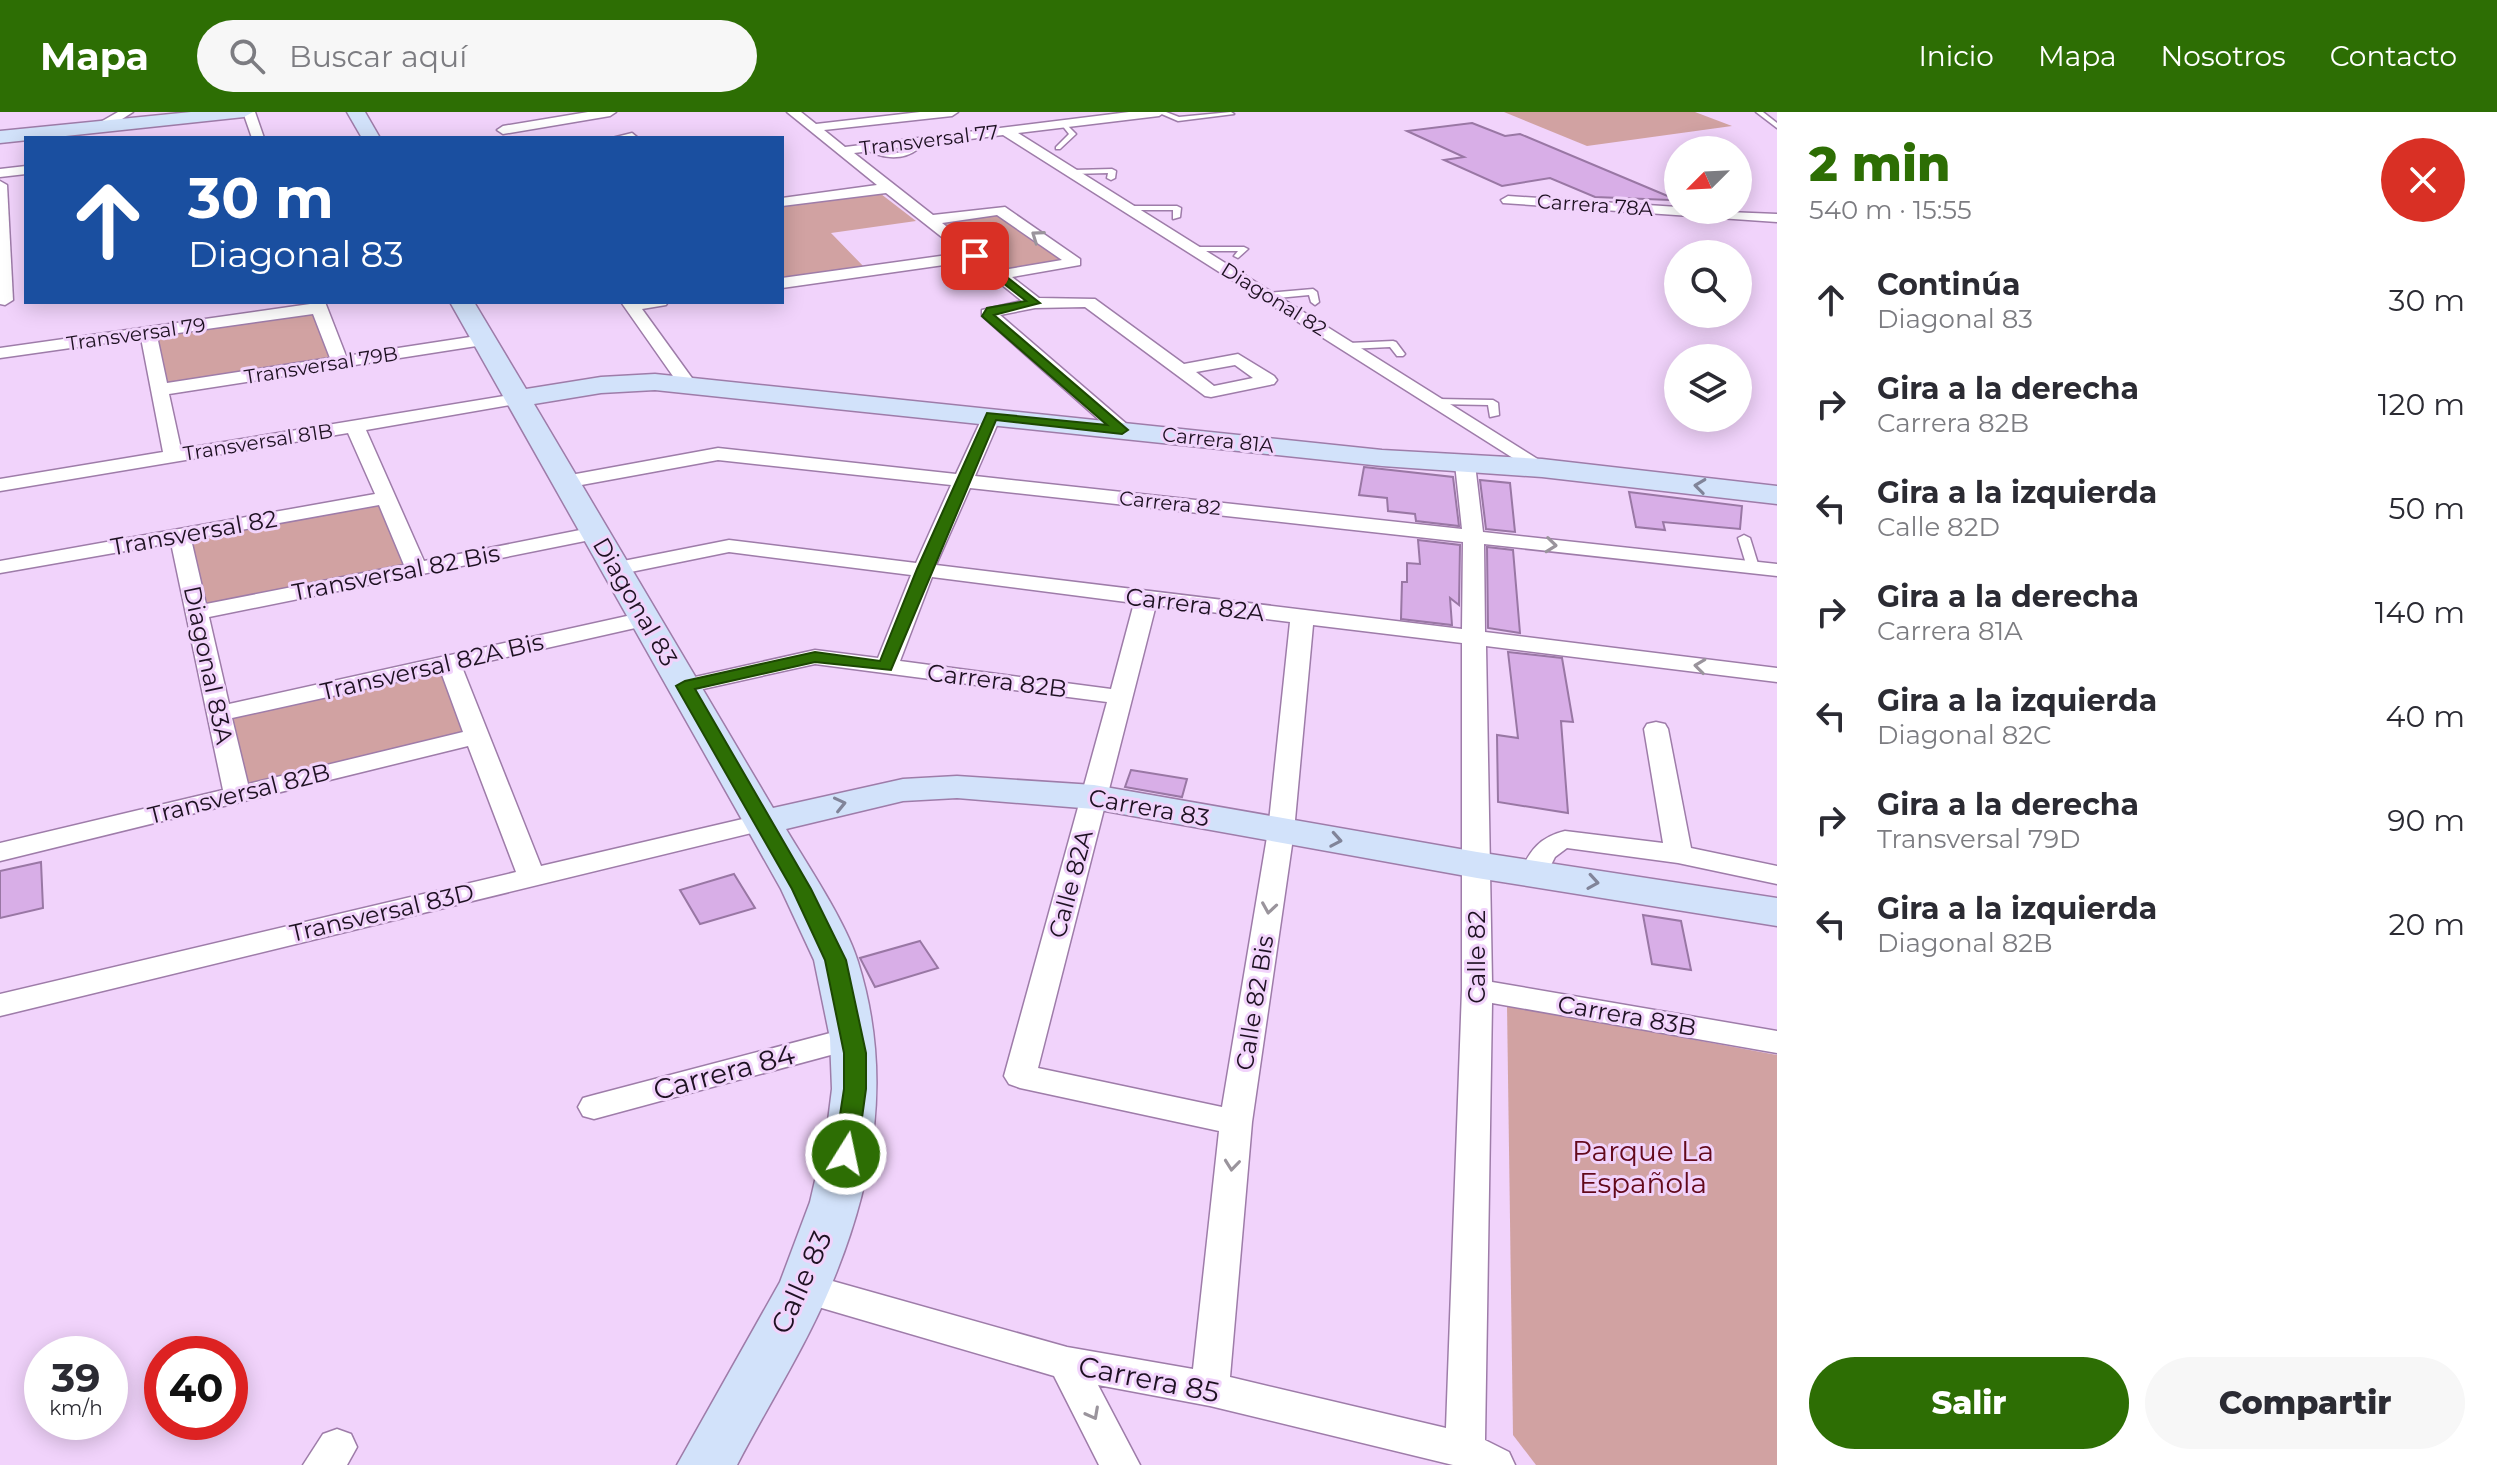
<!DOCTYPE html>
<html lang="es">
<head>
<meta charset="utf-8">
<style>
  body { margin:0; font-family:Montserrat,sans-serif; background:#f7f7f7; color:#2b2b33; height:100vh; display:flex; flex-direction:column; font-size:30px; white-space:nowrap }
  * { box-sizing:border-box; margin:0 }
  p { font-size:26px; color:#7c7c81 }
  .icon { flex:none; width:44px; height:44px; fill:none; stroke:currentColor; stroke-width:2; stroke-linecap:round; stroke-linejoin:round }
  .map { position:relative; flex:1; overflow:hidden }
  .panel { display:flex; flex-direction:column; background:#fff; width:720px }
  .panel>* { flex:none }
  .banner { position:absolute; left:24px; top:24px; width:760px; height:168px; border-radius:0px; box-shadow:0 4px 20px #0003; background:#1a4fa0; color:#fff; overflow:hidden }
  .needle { width:52px; rotate:246deg }
  .controls { position:absolute; left:1664px; top:24px; display:grid; gap:16px }
  .controls a { display:grid; place-items:center; width:88px; height:88px; border-radius:50%; background:#fff; box-shadow:0 4px 20px #0003; font-size:40px }
  .speed { position:absolute; left:24px; top:1224px; display:flex; gap:16px; font-size:40px; font-weight:700; text-align:center }
  .speed>* { display:grid; place-content:center; width:104px; height:104px; border-radius:50%; background:#fff; box-shadow:0 4px 20px #0003; line-height:1 }
  .speed small { font-size:20px; font-weight:400 }
  .speed .limit { border:12px solid #d22; background:#fff; color:#111 }
  .pin { position:absolute; display:grid; place-items:center; width:68px; height:68px; color:#fff; margin:-34px; border-radius:16px; box-shadow:0 4px 12px #0006 }
  .me { position:absolute; width:88px; margin:-44px; rotate:10deg; stroke-linejoin:round; filter:drop-shadow(0 0 6px #0008) }
  .turn { display:flex; align-items:center; gap:28px; height:168px; padding:0 32px; font-size:36px }
  .turn .icon { width:104px; height:104px; stroke-width:2.5 }
  .turn b { display:block; font-size:56px; line-height:68px }
  .round { display:grid; place-items:center; flex:none; width:84px; height:84px; border-radius:42px; background:#f7f7f7 }
  .summary { display:flex; align-items:center; justify-content:space-between; height:136px; padding:0 32px }
  h1 { font-size:48px; font-weight:800; line-height:60px; color:#2d6e04 }
  .cta { display:flex; gap:16px; margin-top:auto; padding:16px 32px }
  .cta a { flex:1; height:92px; border-radius:48px; background:#2d6e04; color:#fff; font-size:32px; font-weight:800; line-height:92px; text-align:center }
  .cta a+a { background:#f7f7f7; color:#2b2b33 }
  ul { padding:0; list-style:none }
  li { display:flex; align-items:center; gap:24px; height:104px; padding:0 32px }
  li div { flex:1 }
  li b { display:block; font-size:30px }
  li em { font-style:normal }
  header { display:flex; align-items:center; gap:48px; box-sizing:border-box; height:112px; padding:0 40px; background:#2d6e04; color:#fff }
  header strong { font-size:38px }
  nav { display:flex; gap:44px; margin-inline-start:auto; font-size:28px }
  .search { width:560px; height:72px; background:#f7f7f7; display:flex; align-items:center; gap:20px; box-sizing:border-box; padding:0 28px; border-radius:44px; color:#7c7c81; font-size:30px }
  main { display:flex; flex:1; min-height:0 }
  .map>svg:first-child { display:block }
</style>
</head>
<body>
<header>
<strong>Mapa</strong>
<div class="search"><svg class="icon" aria-label="search" viewBox="0 0 24 24"><circle cx="10" cy="10" r="6"/><path d="M15 15l6 6"/></svg>Buscar aquí</div>
<nav><a>Inicio</a><a>Mapa</a><a>Nosotros</a><a>Contacto</a></nav>
</header>
<main>
<div class="map">
<svg width="1777" height="1353" viewBox="0 0 1777 1353">
  <rect width="100%" height="100%" fill="#f1d3fb"/>
  <g fill="#d1a2a2">
    <polygon points="1504,0 1695,0 1732,14 1587,34"/>
    <polygon points="881,82 916,109 831,121 865,156 782,168 782,95"/>
    <polygon points="996,101 1063,149 1006,159 941,109"/>
    <polygon points="319,196 340,250 159,278 148,221"/>
    <polygon points="387,386 417,457 197,501 180,423"/>
    <polygon points="449,551 478,624 237,683 219,602"/>
    <polygon points="1507,893 1777,943 1777,1353 1536,1353 1513,1323"/>
  </g>
  <g fill="#d8aee7" stroke="#9977a4" stroke-width="2">
    <polygon points="1472,11 1505,24 1520,22 1670,85 1670,88 1595,85 1550,66 1502,74 1444,48 1464,45 1407,19"/>
    <polygon points="1364,355 1453,365 1459,414 1416,409 1415,402 1388,399 1387,386 1359,383"/>
    <polygon points="1480,368 1510,371 1515,420 1486,417"/>
    <polygon points="1629,380 1742,394 1740,417 1663,410 1665,418 1636,415"/>
    <polygon points="1418,428 1460,433 1459,493 1450,486 1452,513 1401,507 1402,470 1407,470 1407,451 1420,452"/>
    <polygon points="1487,435 1513,438 1520,521 1488,516"/>
    <polygon points="1508,540 1562,546 1573,610 1561,609 1568,701 1498,690 1497,623 1518,626"/>
    <polygon points="1131,658 1187,667 1182,685 1125,675"/>
    <polygon points="41,750 43,796 0,806 0,759"/>
    <polygon points="734,762 755,796 700,812 680,778"/>
    <polygon points="1643,803 1681,809 1691,858 1652,852"/>
    <polygon points="920,829 938,856 875,875 860,846"/>
  </g>
  <g fill="none" stroke-linecap="round" stroke-linejoin="round">
    <defs>
      <g id="lane">
        <polygon points="1157,0 1166,0 1179,5 1231,0 1234,2 1178,9"/>
        <polygon points="1756,0 1763,0 1777,11 1777,16"/>
        <polygon points="1064,10 1076,22 1060,37 1056,37 1056,35 1069,22 1061,12"/>
        <polygon points="632,21 638,26 612,26"/>
        <path d="M909 29 918 37C901 50 880 46 863 36L867 34C882 39 895 45 910 37L906 31Z"/>
        <polygon points="1112,57 1116,59 1115,66 1111,68 1107,66 1108,61 1073,62 1069,60 1073,58"/>
        <polygon points="1130,94 1177,94 1181,96 1180,105 1173,107 1173,98 1127,98 1127,94"/>
        <polygon points="1194,135 1244,135 1248,137 1238,146 1234,144 1238,139 1191,139 1191,135"/>
        <polygon points="1313,177 1317,180 1319,190 1315,193 1311,190 1309,183 1268,187 1264,184 1268,181"/>
        <polygon points="1393,229 1396,230 1405,242 1403,244 1397,244 1390,235 1349,237 1344,234 1349,231"/>
        <polygon points="1438,287 1493,288 1498,291 1499,303 1490,305 1488,293 1435,292 1435,288"/>
        <polygon points="1744,423 1750,426 1759,455 1757,457 1753,458 1747,455 1738,426"/>
      </g>
      <g id="street">
        <polygon points="118,0 133,0 105,18 97,18 97,12"/>
        <polygon points="243,0 255,0 264,26 252,26"/>
        <polygon points="588,0 616,0 610,4 503,22 497,18 503,14"/>
        <path d="M787 0H801L816 12 920 0H958L952 4 824 18 845 35 1129 0H1165L1159 4 1018 21 1552 356 1549 360H1535L1003 23 854 41 933 103 1005 95 1080 147V153L1012 165 1039 186 1095 187 1184 252 1238 242 1274 264 1277 268 1274 272 1211 285 1205 284 1085 195 1035 196 1000 203 1129 314 1131 318 1122 324 1115 322 982 204V198L1022 189 972 149 782 176V166L962 141 886 81 782 94V86L877 73ZM997 103 1062 148 1003 158 942 111ZM1235 253 1253 266 1214 274 1196 260Z"/>
        <polygon points="26,54 26,62 0,65 0,57"/>
        <polygon points="0,69 7,73 13,188 5,193 0,192"/>
        <polygon points="1508,84 1678,95 1678,98 1777,102 1777,110 1503,91 1501,88"/>
        <path d="M309 190H325L346 244 483 223 491 228 483 233 169 282 181 337 516 282 522 283 525 287 522 291 366 318 424 449 595 415 605 421 595 427 209 505 229 592 645 500 653 502 656 507 653 512 462 555 541 754 764 702 773 704 777 710 773 716 764 718 0 904V882L516 760 468 634 0 749V731L223 678 171 431 0 461V449L375 382 348 321 0 379V367L163 340 141 226 0 246V236L310 192ZM313 202 330 246 167 271 157 224ZM379 393 404 453 206 492 191 427ZM441 560 463 620 248 672 232 606Z"/>
        <polygon points="621,190 668,190 666,193 642,197 697,273 694,277 682,277"/>
        <path d="M992 298 1001 304 975 364 1462 417 1455 352 1465 346 1475 352 1483 420 1777 452V464L1484 432 1485 520 1777 556V570L1486 534 1492 870 1777 919V941L1492 891 1485 1328 1509 1340 1515 1353H1453L1210 1294 1098 1273 1140 1353H1099L1054 1264 791 1187 786 1176 791 1165 804 1161 1067 1235 1193 1257 1219 1019 1020 976 1009 972 1004 964 1107 590 815 552 685 581 677 579 673 574 677 569 815 538 878 546 911 463 729 440 616 463 605 457 608 452 729 428 916 451 951 373 718 348 565 376 555 370 565 364 718 336 956 362 983 304ZM970 376 1463 430 1462 517 936 453ZM932 465 1134 491 1111 577 900 549ZM1156 493 1290 510 1268 719 1222 995 1038 956ZM1313 513 1462 531V878L1446 1316 1230 1265 1252 1010 1294 719Z"/>
        <path d="M1656 610 1665 612 1668 617 1691 736 1777 754V772L1678 751 1567 736 1555 745 1544 767 1534 770 1524 767 1520 761C1530 738 1540 725 1565 719L1663 731 1644 617 1647 612Z"/>
        <polygon points="853,915 864,918 869,926 864,934 594,1007 583,1004 578,995 583,986 594,983"/>
        <polygon points="337,1317 351,1322 357,1335 347,1353 303,1353 323,1322"/>
      </g>
      <g id="secondary">
        <polygon points="191,0 253,0 244,5 0,31 0,19"/>
        <polygon points="347,0 365,0 380,26 362,26"/>
        <path d="M450 190H474L526 277 601 265 655 262 1382 338 1542 347 1777 374V392L1542 365 1382 354 655 278 601 281 534 292 773 696 903 667 957 664 1094 673 1477 740 1777 786V814L1477 766 1094 697 957 686 903 689 786 717C808 754 846 810 858 850 893 962 875 1070 830 1176 805 1236 767 1295 737 1353H677L780 1170 810 1090 827 1017 832 977 830 926 814 848 781 777Z"/>
      </g>
    </defs>
    <use href="#lane" stroke="#9e7ca9" stroke-width="3"/>
    <use href="#street" stroke="#9e7ca9" stroke-width="3"/>
    <use href="#secondary" stroke="#9e7ca9" stroke-width="3"/>
    <use href="#lane" fill="#fff" fill-rule="evenodd"/>
    <use href="#street" fill="#fff" fill-rule="evenodd"/>
    <use href="#secondary" fill="#d2e2fa" fill-rule="evenodd"/>
  </g>
  <defs><path id="oneway-chevron" d="M-2-3.5L2.5 0L-2 3.5" fill="none" stroke-width="1.6" stroke-linecap="round" stroke-linejoin="round" transform="scale(2)"/></defs>
  <g stroke="#9a949c">
    <use href="#oneway-chevron" transform="translate(1037 124) rotate(-145)"/>
    <use href="#oneway-chevron" transform="translate(1551 433) rotate(6)"/>
    <use href="#oneway-chevron" transform="translate(1700 554) rotate(-173)"/>
    <use href="#oneway-chevron" transform="translate(1269 796) rotate(99)"/>
    <use href="#oneway-chevron" transform="translate(1232 1053) rotate(96)"/>
    <use href="#oneway-chevron" transform="translate(1093 1302) rotate(62)"/>
  </g>
  <g stroke="#818499">
    <use href="#oneway-chevron" transform="translate(1700 374) rotate(-173)"/>
    <use href="#oneway-chevron" transform="translate(840 692) rotate(-13)"/>
    <use href="#oneway-chevron" transform="translate(1336 728) rotate(10)"/>
    <use href="#oneway-chevron" transform="translate(1593 770) rotate(9)"/>
  </g>
  <polygon fill="#2d6e04" stroke="#1d4803" stroke-width="2" points="975,140 1040,191 994,203 1128,318 1122,322 996,308 891,558 815,550 695,577 811,777 846,848 866,941 866,977 857,1042 854,1048 846,1051 837,1048 834,1042 844,977 844,941 825,848 792,777 676,574 685,569 815,540 880,549 917,457 987,301 1107,313 984,206 982,204 987,196 1026,189 971,146 969,144"/>
  <g text-anchor="middle" stroke-width="6" stroke-linejoin="round" paint-order="stroke">
    <g font-size="20" fill="#1e1122" stroke="#f1d3fb">
      <text transform="translate(929 28) rotate(-7)" y="7">Transversal 77</text>
      <text transform="translate(1595 93) rotate(4)" y="7">Carrera 78A</text>
      <text transform="translate(1274 187) rotate(32)" y="7">Diagonal 82</text>
      <text transform="translate(136 222) rotate(-8)" y="7">Transversal 79</text>
      <text transform="translate(321 253) rotate(-9)" y="7">Transversal 79B</text>
      <text transform="translate(1218 328) rotate(6)" y="7">Carrera 81A</text>
      <text transform="translate(258 330) rotate(-9)" y="7">Transversal 81B</text>
      <text transform="translate(1170 391) rotate(6)" y="7">Carrera 82</text>
    </g>
    <g font-size="24" fill="#1e1122" stroke="#f1d3fb">
      <text transform="translate(194 421) rotate(-10)" y="8">Transversal 82</text>
      <text transform="translate(396 461) rotate(-11)" y="8">Transversal 82 Bis</text>
      <text transform="translate(635 490) rotate(60)" y="8">Diagonal 83</text>
      <text transform="translate(1195 493) rotate(7)" y="8">Carrera 82A</text>
      <text transform="translate(208 553) rotate(78)" y="8">Diagonal 83A</text>
      <text transform="translate(432 555) rotate(-13)" y="8">Transversal 82A Bis</text>
      <text transform="translate(997 569) rotate(7)" y="8">Carrera 82B</text>
      <text transform="translate(239 682) rotate(-14)" y="8">Transversal 82B</text>
      <text transform="translate(1149 696) rotate(10)" y="8">Carrera 83</text>
      <text transform="translate(1071 772) rotate(-75)" y="8">Calle 82A</text>
      <text transform="translate(382 801) rotate(-13)" y="8">Transversal 83D</text>
      <text transform="translate(1477 845) rotate(-90)" y="8">Calle 82</text>
      <text transform="translate(1255 891) rotate(-81)" y="8">Calle 82 Bis</text>
      <text transform="translate(1627 904) rotate(10)" y="8">Carrera 83B</text>
    </g>
    <g font-size="28" fill="#1e1122" stroke="#f1d3fb">
      <text transform="translate(724 960) rotate(-15)" y="10">Carrera 84</text>
      <text transform="translate(801 1170) rotate(-66)" y="10">Calle 83</text>
      <text transform="translate(1149 1267) rotate(11)" y="10">Carrera 85</text>
    </g>
    <g font-size="28" fill="#63091b" stroke="#f1d3fb">
      <text x="1643" y="1049">Parque La<tspan x="1643" dy="32">Española</tspan></text>
    </g>
  </g>
</svg>
<div class="controls">
<a><svg class="needle" viewBox="-14 -14 28 28"><path d="M0-13l5 13h-10z" fill="#e53935"/><path d="M0 13l5-13h-10z" fill="#7c7c81"/></svg></a>
<a><svg class="icon" aria-label="search" viewBox="0 0 24 24"><circle cx="10" cy="10" r="6"/><path d="M15 15l6 6"/></svg></a>
<a><svg class="icon" aria-label="layers" viewBox="0 0 24 24"><path d="M12 4l9 5-9 5-9-5zM3 14l9 5 9-5"/></svg></a>
</div>
<div class="speed"><div>39<small>km/h</small></div><div class="limit">40</div></div>
<div class="pin" style="left:975px;top:144px;background:#d93025"><svg class="icon" aria-label="arrive" viewBox="0 0 24 24"><path d="M6 21V4h12l-3 4 3 4H6"/></svg></div>
<svg class="me" style="left:846px;top:1042px" viewBox="-20 -20 40 40"><circle r="17" fill="#2d6e04" stroke="#fff" stroke-width="3"/><path d="M0-11L8 9 0 5-8 9z" fill="#fff"/></svg>
<div class="banner">
<div class="turn"><svg class="icon" aria-label="ahead" viewBox="0 0 24 24"><path d="M12 20V5M6 11l6-6 6 6"/></svg><div><b>30 m</b>Diagonal 83</div></div>
</div>
</div>
<section class="panel">
<div class="summary"><div><h1>2 min</h1><p>540 m · 15:55</p></div><a class="round" style="background:#d93025;color:#fff"><svg class="icon" aria-label="close" viewBox="0 0 24 24"><path d="M6 6l12 12M18 6L6 18"/></svg></a></div>
<ul>
<li><svg class="icon" aria-label="ahead" viewBox="0 0 24 24"><path d="M12 20V5M6 11l6-6 6 6"/></svg><div><b>Continúa</b><p>Diagonal 83</p></div><em>30 m</em></li>
<li><svg class="icon" aria-label="right" viewBox="0 0 24 24"><path d="M7 20v-9h11M14 6l5 5-5 5"/></svg><div><b>Gira a la derecha</b><p>Carrera 82B</p></div><em>120 m</em></li>
<li><svg class="icon" aria-label="left" viewBox="0 0 24 24"><path d="M17 20v-9H6M10 6l-5 5 5 5"/></svg><div><b>Gira a la izquierda</b><p>Calle 82D</p></div><em>50 m</em></li>
<li><svg class="icon" aria-label="right" viewBox="0 0 24 24"><path d="M7 20v-9h11M14 6l5 5-5 5"/></svg><div><b>Gira a la derecha</b><p>Carrera 81A</p></div><em>140 m</em></li>
<li><svg class="icon" aria-label="left" viewBox="0 0 24 24"><path d="M17 20v-9H6M10 6l-5 5 5 5"/></svg><div><b>Gira a la izquierda</b><p>Diagonal 82C</p></div><em>40 m</em></li>
<li><svg class="icon" aria-label="right" viewBox="0 0 24 24"><path d="M7 20v-9h11M14 6l5 5-5 5"/></svg><div><b>Gira a la derecha</b><p>Transversal 79D</p></div><em>90 m</em></li>
<li><svg class="icon" aria-label="left" viewBox="0 0 24 24"><path d="M17 20v-9H6M10 6l-5 5 5 5"/></svg><div><b>Gira a la izquierda</b><p>Diagonal 82B</p></div><em>20 m</em></li>
</ul>
<div class="cta"><a>Salir</a><a>Compartir</a></div>
</section>
</main>
</body>
</html>
